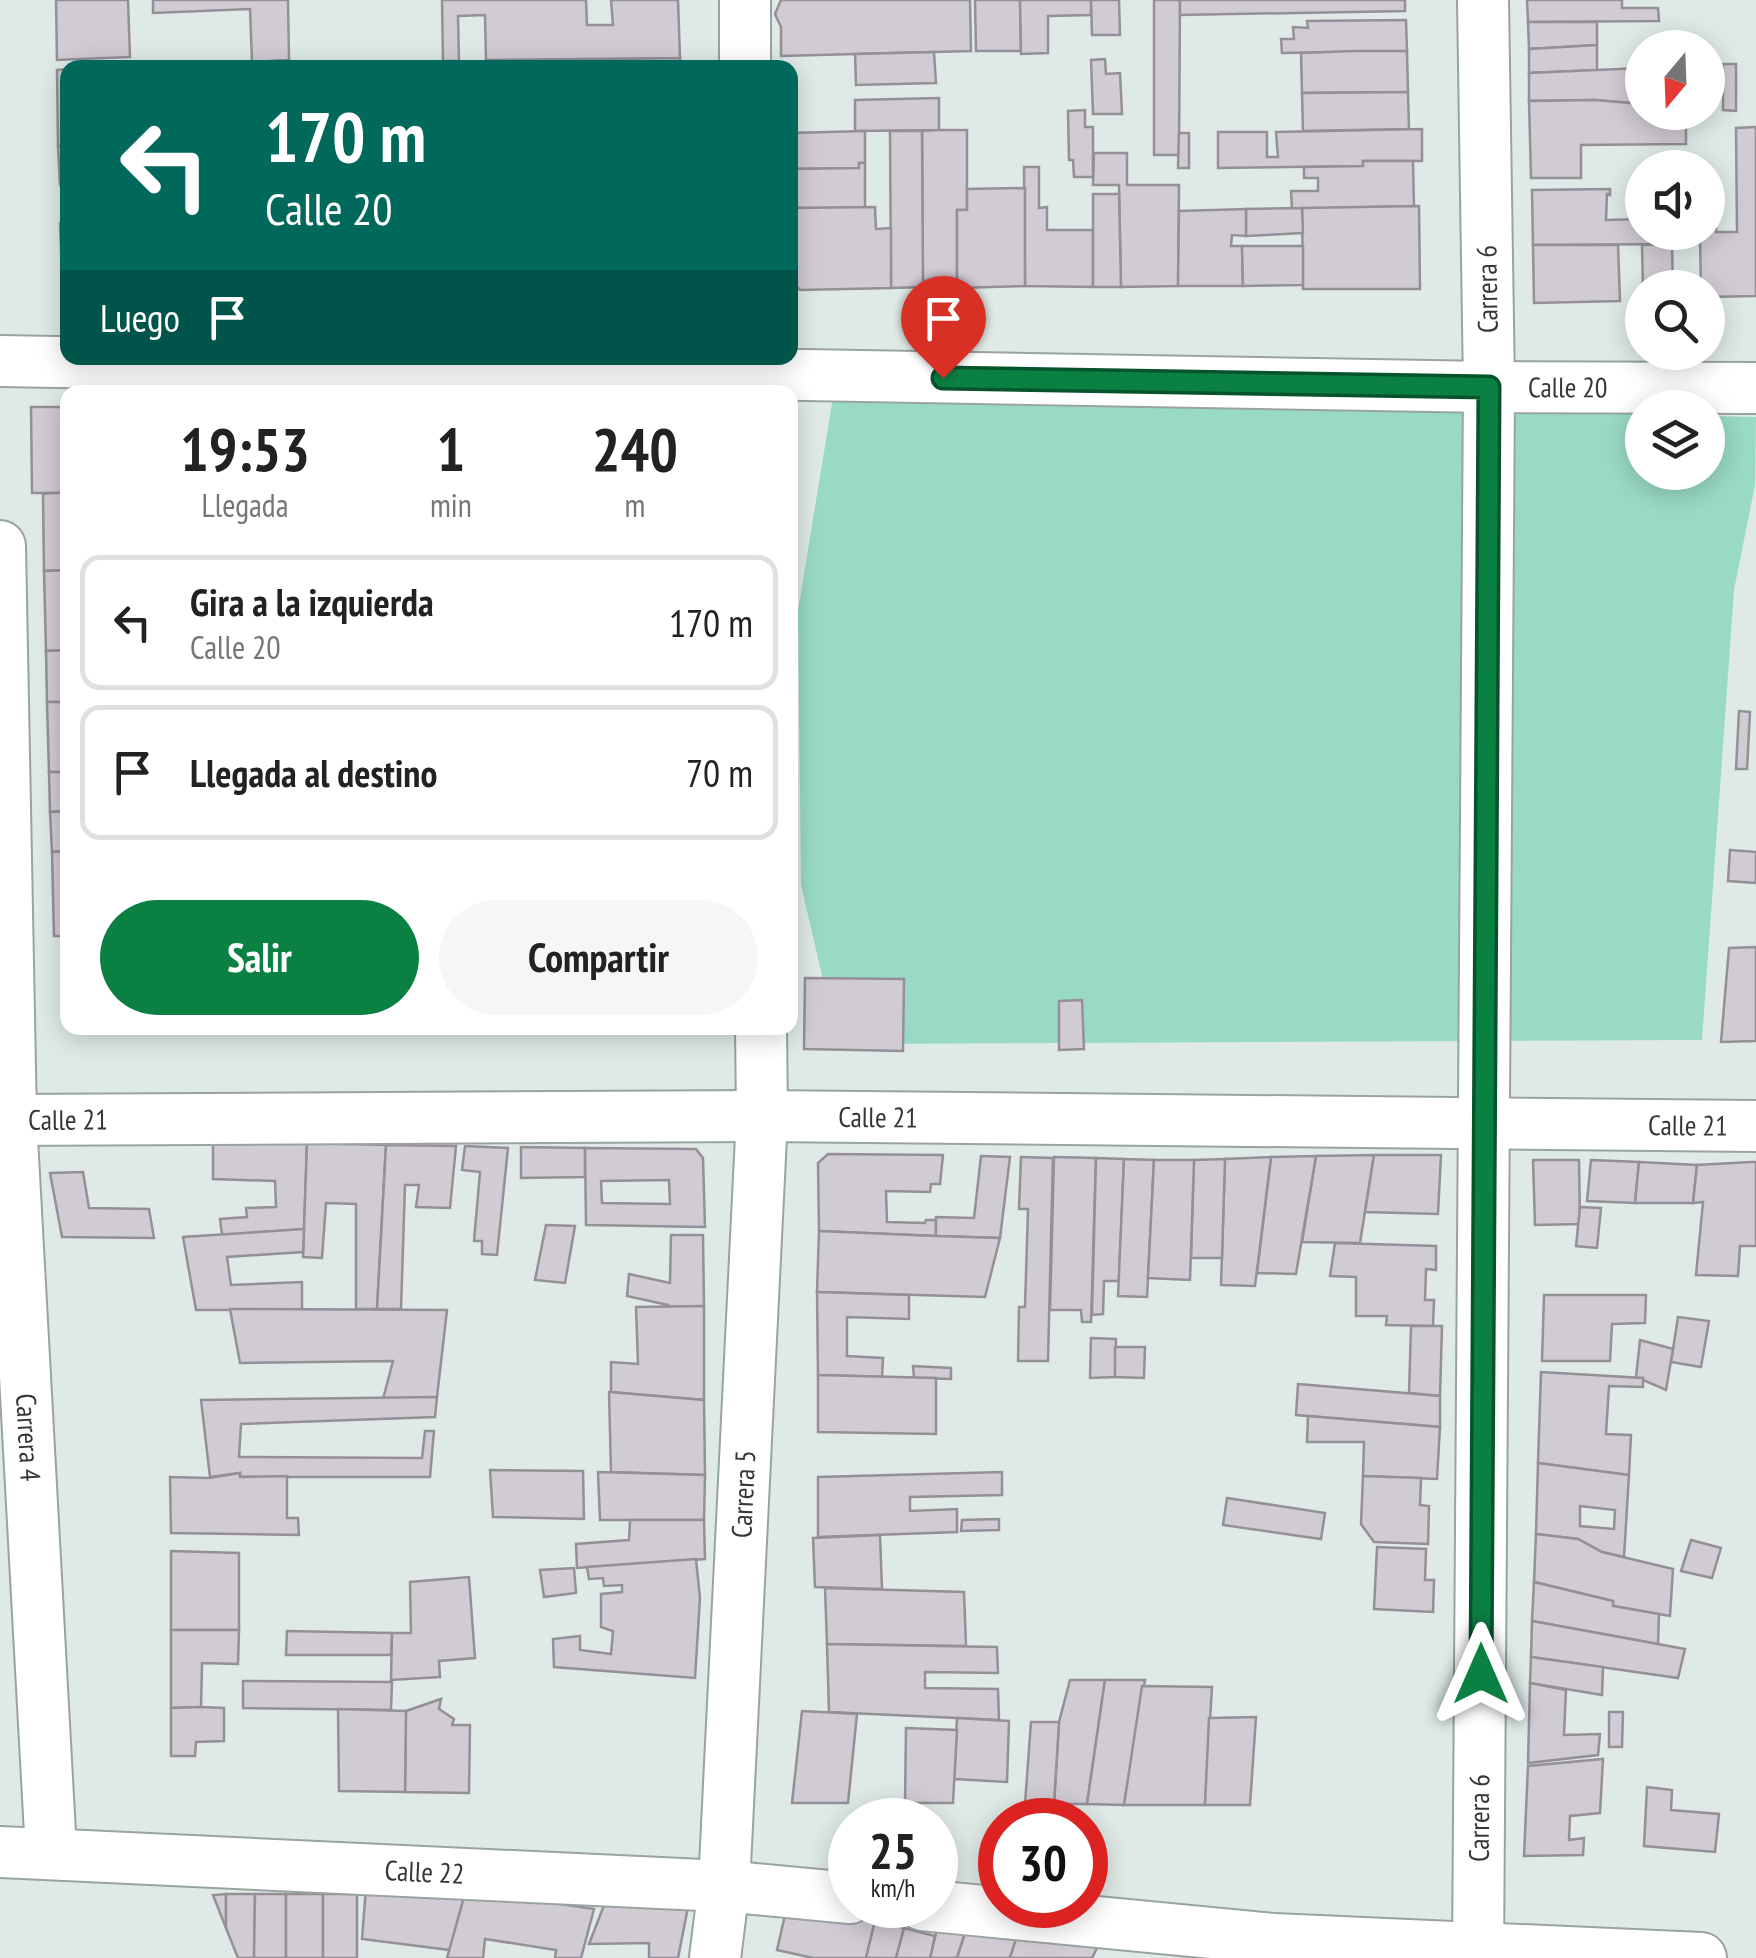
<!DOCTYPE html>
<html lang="es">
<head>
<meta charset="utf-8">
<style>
  body { margin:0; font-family:"PT Sans Narrow",sans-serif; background:#f6f6f6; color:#222; height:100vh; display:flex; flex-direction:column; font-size:38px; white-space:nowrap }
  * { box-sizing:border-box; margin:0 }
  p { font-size:32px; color:#767676 }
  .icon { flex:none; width:55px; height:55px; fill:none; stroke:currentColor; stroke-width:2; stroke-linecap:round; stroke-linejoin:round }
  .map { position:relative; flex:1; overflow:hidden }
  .side { position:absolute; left:60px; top:385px; width:738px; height:650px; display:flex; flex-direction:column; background:#fff; border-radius:20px; box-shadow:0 5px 25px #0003 }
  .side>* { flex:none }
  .banner { position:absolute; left:60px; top:60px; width:738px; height:305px; border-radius:20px; box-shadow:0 5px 25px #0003; background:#00695c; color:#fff; overflow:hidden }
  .needle { width:65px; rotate:199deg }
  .fabs { position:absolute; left:1625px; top:30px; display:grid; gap:20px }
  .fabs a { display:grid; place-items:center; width:100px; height:100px; border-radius:50%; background:#fff; box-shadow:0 5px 25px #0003; font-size:50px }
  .speed { position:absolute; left:828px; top:1798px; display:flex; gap:20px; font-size:50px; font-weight:700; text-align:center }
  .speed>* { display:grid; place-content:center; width:130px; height:130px; border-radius:50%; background:#fff; box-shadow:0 5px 25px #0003; line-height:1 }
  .speed small { font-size:25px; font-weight:400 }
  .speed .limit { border:15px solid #d22; background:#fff; color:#111 }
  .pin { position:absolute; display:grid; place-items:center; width:85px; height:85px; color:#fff; margin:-102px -42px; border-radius:50% 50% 50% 0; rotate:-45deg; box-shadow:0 0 10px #0007 }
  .pin .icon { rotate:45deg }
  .me { position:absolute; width:110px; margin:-55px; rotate:0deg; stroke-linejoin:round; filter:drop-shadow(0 0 8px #0008) }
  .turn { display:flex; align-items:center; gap:35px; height:210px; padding:0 40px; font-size:45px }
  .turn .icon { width:130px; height:130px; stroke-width:2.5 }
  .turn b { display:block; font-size:70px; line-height:85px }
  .then { display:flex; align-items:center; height:95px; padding:0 40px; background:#0003; gap:20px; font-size:38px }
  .eta { display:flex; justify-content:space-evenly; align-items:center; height:170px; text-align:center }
  .eta b { font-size:60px; font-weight:800; line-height:70px }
  .cta { display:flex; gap:20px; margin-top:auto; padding:20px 40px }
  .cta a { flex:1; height:115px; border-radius:60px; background:#0b8043; color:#fff; font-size:40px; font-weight:800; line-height:115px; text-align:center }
  .cta a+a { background:#f6f6f6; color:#222 }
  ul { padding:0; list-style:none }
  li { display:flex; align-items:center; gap:30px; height:135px; margin:0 20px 15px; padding:0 20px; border:5px solid #e0e0e0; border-radius:20px }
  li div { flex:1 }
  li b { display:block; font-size:38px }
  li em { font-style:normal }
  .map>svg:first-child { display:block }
</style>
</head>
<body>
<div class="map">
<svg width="1756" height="1958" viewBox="0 0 1756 1958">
  <rect width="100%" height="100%" fill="#dfeae6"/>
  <polygon fill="#99dac5" points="834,391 1642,414 1642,472 1708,472 1708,416 1756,417 1755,485 1734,590 1702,1040 838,1044 801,885 798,611"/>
  <g fill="#d1cbd3" stroke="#958f97" stroke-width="2.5" fill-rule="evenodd">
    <polygon points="56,0 128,0 130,57 57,60"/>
    <polygon points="153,0 288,0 289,60 252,62 250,9 153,13"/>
    <polygon points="442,0 586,0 587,25 613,25 611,0 678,0 680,58 486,60 485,15 458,16 459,61 443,61"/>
    <polygon points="781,0 970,0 971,51 781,56 781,27 775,14"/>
    <polygon points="975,0 1020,0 1021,51 976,51"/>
    <polygon points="1020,0 1091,0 1091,15 1048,16 1048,53 1021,54"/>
    <polygon points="1091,0 1119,0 1120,35 1092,35"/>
    <polygon points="1154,0 1180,0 1179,155 1154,155"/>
    <polygon points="1180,0 1405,0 1405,11 1180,15"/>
    <polygon points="1527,0 1622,0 1622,8 1658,8 1659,21 1528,22"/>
    <polygon points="1406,20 1407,51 1282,53 1281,39 1294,39 1293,27 1308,28 1307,21"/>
    <polygon points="1528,22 1597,22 1597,45 1529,49"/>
    <polygon points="1597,45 1597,70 1529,73 1529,49"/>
    <polygon points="1355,51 1407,51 1408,92 1302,93 1301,53"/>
    <polygon points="934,52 936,83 856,85 855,54"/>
    <polygon points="680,58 680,68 443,68 443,62"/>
    <polygon points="1105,59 1106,74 1120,73 1122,114 1093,114 1091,60"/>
    <polygon points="289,60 289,68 109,68 252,62"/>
    <polygon points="1723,64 1736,64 1736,111 1723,110"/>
    <polygon points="1641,68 1642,104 1595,100 1529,101 1529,73"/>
    <polygon points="68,69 68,146 58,146 57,70"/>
    <polygon points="1408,92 1409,129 1303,131 1302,93"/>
    <polygon points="939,98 939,130 855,131 855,100"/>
    <polygon points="1595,100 1642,104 1642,112 1686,112 1686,144 1581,145 1581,178 1531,178 1529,101"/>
    <polygon points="1085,110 1085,127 1093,127 1093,177 1074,177 1073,160 1069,160 1068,111"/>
    <polygon points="1756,127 1756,296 1708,297 1708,288 1701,288 1700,238 1700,232 1708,232 1708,201 1717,201 1716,232 1737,232 1736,128"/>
    <polygon points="1422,129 1422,161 1363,161 1363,166 1218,168 1218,132 1267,132 1267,157 1278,157 1276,132"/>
    <polygon points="939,130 967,130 967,210 957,210 957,288 923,287 922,131"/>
    <polygon points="865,131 865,163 859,163 859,168 790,169 790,133"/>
    <polygon points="890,131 922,131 923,287 891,288"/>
    <polygon points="1179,133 1189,133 1189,168 1178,168"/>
    <polygon points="58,146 68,146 68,185 60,185"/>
    <polygon points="1094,153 1127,153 1127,185 1179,185 1178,286 1121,287 1119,185 1093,185"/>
    <polygon points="1363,161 1413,161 1414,206 1292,209 1291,191 1318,191 1318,178 1304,178 1304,167 1363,166"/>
    <polygon points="859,163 865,163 865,208 790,208 790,169 859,168"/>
    <polygon points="1024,167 1039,167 1039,208 1047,207 1047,230 1093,230 1093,287 1025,286"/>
    <polygon points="1025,188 1025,286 957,288 957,210 967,210 967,189"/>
    <polygon points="1610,189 1610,195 1607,194 1606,220 1642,219 1642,232 1672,232 1672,244 1533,245 1532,190"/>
    <polygon points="1093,194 1119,194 1121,287 1093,287"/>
    <polygon points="1419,206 1420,289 1303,289 1302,208"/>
    <polygon points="875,207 876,229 891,228 891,288 800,290 790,280 790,208"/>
    <polygon points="1302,208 1303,233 1246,236 1246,209"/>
    <polygon points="1246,209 1246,236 1232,235 1231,246 1242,246 1243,286 1178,286 1179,211"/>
    <polygon points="68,222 68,301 63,301 60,223"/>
    <polygon points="1672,244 1673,288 1643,288 1642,245"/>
    <polygon points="1533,245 1618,245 1620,301 1534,303"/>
    <polygon points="1242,246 1303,246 1303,285 1243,286"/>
    <polygon points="31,407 68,407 68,493 32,493"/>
    <polygon points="51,493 68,493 68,570 44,571 43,494"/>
    <polygon points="68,570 68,650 46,651 44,571"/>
    <polygon points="68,650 68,702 47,702 46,651"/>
    <polygon points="47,702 68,702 68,772 49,772"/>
    <polygon points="1739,711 1750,712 1747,769 1736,769"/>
    <polygon points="49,772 68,772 68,811 50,812"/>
    <polygon points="68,811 68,851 52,852 50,812"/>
    <polygon points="1730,850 1756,852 1756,883 1728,881"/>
    <polygon points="68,851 68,936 54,936 52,852"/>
    <polygon points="1756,947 1756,1041 1721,1042 1729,948"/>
    <polygon points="805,978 904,979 903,1051 804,1049"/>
    <polygon points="1082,1000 1084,1049 1059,1050 1059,1001"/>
    <polygon points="157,1028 209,1028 209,1030 157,1031"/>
    <polygon points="213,1143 307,1143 304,1229 222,1235 220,1219 247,1217 246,1208 276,1207 275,1181 213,1179"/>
    <polygon points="307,1143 386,1145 377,1309 356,1309 356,1204 326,1203 322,1258 303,1257"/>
    <polygon points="386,1145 456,1146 450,1208 416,1207 419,1185 405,1185 401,1309 377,1309"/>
    <polygon points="465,1146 508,1148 497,1255 482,1254 482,1241 474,1241 480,1172 462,1170"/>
    <polygon points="521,1147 585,1148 585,1177 521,1178"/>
    <path d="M585 1148 696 1149 703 1158 705 1227 586 1225ZM669 1180 670 1204 602 1203 601 1181Z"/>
    <polygon points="828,1154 943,1155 940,1184 931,1184 930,1192 886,1191 887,1222 925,1223 926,1220 936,1220 936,1236 819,1231 818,1163"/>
    <polygon points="1374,1155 1360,1243 1302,1242 1316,1156"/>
    <polygon points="1374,1155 1441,1155 1438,1214 1365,1212"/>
    <polygon points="981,1156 1010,1157 1000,1238 936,1236 936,1217 974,1218"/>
    <polygon points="1316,1156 1296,1274 1257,1273 1271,1157"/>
    <polygon points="1021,1157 1053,1158 1048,1361 1018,1361 1019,1307 1025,1307 1028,1209 1019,1209"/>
    <polygon points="1054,1157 1096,1158 1091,1322 1082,1322 1081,1310 1050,1310"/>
    <polygon points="1271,1157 1255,1286 1221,1285 1225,1159"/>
    <polygon points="1096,1158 1124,1159 1119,1281 1104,1281 1103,1314 1092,1315"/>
    <polygon points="1124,1159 1154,1160 1147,1297 1118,1296"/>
    <polygon points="1225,1159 1222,1258 1191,1258 1194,1160"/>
    <polygon points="1154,1160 1194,1160 1190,1280 1148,1278"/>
    <polygon points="1533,1160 1579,1160 1580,1224 1535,1225"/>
    <polygon points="1591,1160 1639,1162 1635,1203 1587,1201"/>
    <polygon points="1639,1162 1697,1165 1693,1203 1635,1203"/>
    <polygon points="1751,1162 1756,1162 1756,1246 1740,1246 1738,1276 1696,1275 1703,1202 1693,1203 1697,1165"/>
    <polygon points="83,1172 89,1208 149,1209 154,1238 62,1237 50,1173"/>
    <polygon points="1580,1207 1601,1208 1597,1248 1576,1246"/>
    <polygon points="546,1225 575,1226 565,1283 535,1280"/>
    <polygon points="304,1229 303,1252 227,1257 231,1285 302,1282 302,1310 196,1310 183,1237"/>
    <polygon points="819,1231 936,1236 1000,1238 985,1297 817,1292"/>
    <polygon points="671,1235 703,1235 704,1306 668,1307 668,1305 627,1296 629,1274 670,1283"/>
    <polygon points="1335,1243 1436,1246 1436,1270 1426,1269 1425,1300 1434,1300 1433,1326 1386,1325 1387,1316 1356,1316 1356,1277 1330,1276"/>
    <polygon points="817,1292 909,1295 909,1319 847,1317 847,1356 883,1358 882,1377 818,1375"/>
    <polygon points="1544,1295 1646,1295 1645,1323 1612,1324 1610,1361 1542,1361"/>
    <polygon points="704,1306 704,1400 611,1392 611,1362 638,1364 636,1307"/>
    <polygon points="230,1309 447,1310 437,1397 383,1399 393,1361 240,1363"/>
    <polygon points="1678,1317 1709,1321 1701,1367 1671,1362"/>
    <polygon points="1411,1326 1442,1326 1440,1396 1409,1393"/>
    <polygon points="1091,1338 1116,1339 1115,1377 1090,1378"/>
    <polygon points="1640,1340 1673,1349 1666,1390 1636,1377"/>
    <polygon points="1115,1347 1145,1347 1144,1378 1115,1377"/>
    <polygon points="913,1366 951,1368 951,1379 914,1378"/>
    <polygon points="1541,1372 1643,1378 1643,1387 1609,1386 1606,1434 1631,1435 1629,1475 1538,1463"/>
    <polygon points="818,1375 936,1378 936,1434 818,1432"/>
    <polygon points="1298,1384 1440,1396 1440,1427 1296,1415"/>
    <polygon points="609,1392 704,1400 705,1475 611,1472"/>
    <polygon points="437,1397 435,1417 241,1424 239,1457 422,1458 425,1431 434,1431 430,1477 240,1477 240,1473 210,1477 201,1400"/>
    <polygon points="1308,1416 1440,1427 1437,1479 1363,1476 1364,1442 1307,1442"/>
    <path d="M1538 1463 1629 1475 1624 1557 1602 1552 1578 1539 1536 1534ZM1580 1506 1615 1510 1614 1529 1580 1526Z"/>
    <polygon points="490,1470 583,1471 584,1519 493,1517"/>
    <polygon points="598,1472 705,1475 704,1520 600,1520"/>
    <polygon points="1002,1472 1002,1495 910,1497 910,1511 957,1509 957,1532 818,1537 818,1477"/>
    <polygon points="240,1473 240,1477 287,1476 287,1518 298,1518 299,1535 171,1533 170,1477 209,1478"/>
    <polygon points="1363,1476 1421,1478 1420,1505 1429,1506 1428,1544 1374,1542 1361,1524"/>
    <polygon points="1227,1498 1325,1513 1321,1539 1223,1525"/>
    <polygon points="999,1519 999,1530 961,1531 962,1520"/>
    <polygon points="630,1520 704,1520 705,1559 577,1568 576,1544 629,1540"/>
    <polygon points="1536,1534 1578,1539 1602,1552 1673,1569 1670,1616 1613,1606 1613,1601 1534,1582"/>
    <polygon points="880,1535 882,1589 815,1587 813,1538"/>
    <polygon points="1691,1540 1721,1548 1712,1578 1681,1571"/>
    <polygon points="1377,1547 1426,1549 1425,1580 1434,1580 1433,1612 1374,1609"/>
    <polygon points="171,1551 239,1553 239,1630 171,1630"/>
    <polygon points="696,1559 700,1598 695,1678 554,1667 553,1639 580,1636 580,1650 611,1654 613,1631 601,1627 601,1594 622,1592 622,1585 604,1586 603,1578 589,1579 587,1567"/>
    <polygon points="574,1568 576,1593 544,1597 540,1570"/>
    <polygon points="469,1577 475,1658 439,1661 440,1677 391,1680 392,1633 411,1633 410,1582"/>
    <polygon points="1534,1582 1613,1601 1613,1606 1659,1614 1658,1644 1532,1621"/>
    <polygon points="825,1588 964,1592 966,1646 827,1644"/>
    <polygon points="1532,1621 1685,1649 1678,1678 1531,1657"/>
    <polygon points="171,1630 239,1630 238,1664 202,1663 201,1707 171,1708"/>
    <polygon points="287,1631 392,1633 391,1655 286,1655"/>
    <polygon points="827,1644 997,1647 998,1673 925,1672 925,1688 998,1689 999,1720 829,1712"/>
    <polygon points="1531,1657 1603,1667 1602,1695 1530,1683"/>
    <polygon points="1070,1680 1105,1680 1087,1804 1054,1804 1059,1722"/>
    <polygon points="1105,1680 1145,1680 1124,1805 1087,1804"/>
    <polygon points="243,1681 392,1682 391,1710 243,1708"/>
    <polygon points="1530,1683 1566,1690 1564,1735 1600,1734 1598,1755 1528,1763"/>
    <polygon points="1142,1686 1212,1687 1205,1805 1124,1805"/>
    <polygon points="441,1699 439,1709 454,1719 452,1725 470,1725 469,1793 405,1792 406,1711"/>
    <polygon points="201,1707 224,1708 224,1741 196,1742 195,1756 171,1756 171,1708"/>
    <polygon points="338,1709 406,1711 405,1792 339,1791"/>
    <polygon points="802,1711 857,1714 848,1803 792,1803"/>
    <polygon points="1609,1712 1623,1712 1622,1747 1609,1747"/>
    <polygon points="1256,1717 1250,1805 1205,1805 1209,1718"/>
    <polygon points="957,1718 1009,1721 1007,1782 954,1779"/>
    <polygon points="1031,1722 1059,1722 1054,1804 1025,1804"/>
    <polygon points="906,1728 957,1730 953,1803 905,1803"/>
    <polygon points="1603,1759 1600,1813 1570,1816 1569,1840 1584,1838 1583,1855 1524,1856 1528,1766"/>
    <polygon points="1647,1787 1672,1790 1671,1810 1719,1814 1715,1852 1644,1846"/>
    <polygon points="366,1887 466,1890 450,1950 362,1939"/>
    <polygon points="466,1890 594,1909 581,1958 555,1958 556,1950 485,1939 483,1958 447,1958"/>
    <polygon points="226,1894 226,1928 213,1895"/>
    <polygon points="226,1894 255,1894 254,1958 238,1958 226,1928"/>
    <polygon points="255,1894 286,1894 286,1958 254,1958"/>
    <rect x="286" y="1894" width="37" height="64"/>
    <rect x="323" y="1894" width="34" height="64"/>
    <polygon points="608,1895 690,1897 678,1958 649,1958 649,1943 589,1944"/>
    <polygon points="788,1902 875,1921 866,1958 813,1958 777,1950"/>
    <polygon points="875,1921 904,1928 896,1958 866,1958"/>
    <polygon points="938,1925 967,1927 957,1958 930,1958"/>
    <polygon points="967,1927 1018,1933 1010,1958 957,1958"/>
    <polygon points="904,1928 935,1936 930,1958 896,1958"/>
    <polygon points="1018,1933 1100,1942 1092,1958 1010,1958"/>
  </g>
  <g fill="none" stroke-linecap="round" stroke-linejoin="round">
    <defs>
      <g id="minor">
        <polyline points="745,0 745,68"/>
        <path id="s1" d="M0 361 1489 387 1756 388"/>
        <path id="s2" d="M0 546 11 1120 51 1852"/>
        <path id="s3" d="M0 1120 762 1116 1756 1126"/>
        <path id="s4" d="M0 1852 724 1886 850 1898"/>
        <polyline points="922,1905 1274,1939 1701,1958"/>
        <path id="s5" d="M715 1958 724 1886 762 1116 761 1028"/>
        <path id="s6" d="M1478 1958 1489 387 1483 0"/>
      </g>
    </defs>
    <use href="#minor" stroke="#99a39f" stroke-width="54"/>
    <use href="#minor" stroke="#fff" stroke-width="50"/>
  </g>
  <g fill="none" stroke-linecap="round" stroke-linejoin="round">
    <defs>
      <polyline id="route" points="943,378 1489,387 1481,1674"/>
    </defs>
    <use href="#route" stroke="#07532c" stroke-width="25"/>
    <use href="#route" stroke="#0b8043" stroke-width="18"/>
  </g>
  <g text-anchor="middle" stroke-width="8" stroke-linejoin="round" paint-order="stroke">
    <g font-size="28" fill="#333836" stroke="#fff">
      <text transform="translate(1487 289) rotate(-91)" y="10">Carrera 6</text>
      <text dy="10" stroke="none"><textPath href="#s1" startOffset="1568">Calle 20</textPath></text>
      <text dy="10" stroke="none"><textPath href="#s3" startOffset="878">Calle 21</textPath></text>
      <text dy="10" stroke="none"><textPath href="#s3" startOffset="68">Calle 21</textPath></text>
      <text dy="10" stroke="none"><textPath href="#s3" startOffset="1688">Calle 21</textPath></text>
      <text dy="10" stroke="none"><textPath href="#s2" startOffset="892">Carrera 4</textPath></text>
      <text dy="10" stroke="none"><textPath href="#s5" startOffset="465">Carrera 5</textPath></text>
      <text dy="10" stroke="none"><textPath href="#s6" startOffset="140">Carrera 6</textPath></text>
      <text dy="10" stroke="none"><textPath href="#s4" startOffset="425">Calle 22</textPath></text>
    </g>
  </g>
</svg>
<div class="fabs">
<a><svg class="needle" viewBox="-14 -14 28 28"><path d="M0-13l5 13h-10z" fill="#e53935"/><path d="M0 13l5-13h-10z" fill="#767676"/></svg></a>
<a><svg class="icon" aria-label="sound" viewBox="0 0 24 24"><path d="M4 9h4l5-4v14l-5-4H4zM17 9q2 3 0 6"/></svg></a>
<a><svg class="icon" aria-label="search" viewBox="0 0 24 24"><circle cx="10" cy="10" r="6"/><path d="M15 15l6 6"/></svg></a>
<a><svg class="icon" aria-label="layers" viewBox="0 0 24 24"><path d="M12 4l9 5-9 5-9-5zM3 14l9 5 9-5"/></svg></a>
</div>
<div class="speed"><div>25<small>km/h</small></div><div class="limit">30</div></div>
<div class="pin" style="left:943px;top:378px;background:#d93025"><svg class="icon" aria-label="arrive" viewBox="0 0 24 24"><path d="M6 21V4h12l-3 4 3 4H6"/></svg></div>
<svg class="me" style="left:1481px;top:1674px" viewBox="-20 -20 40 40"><path d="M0-17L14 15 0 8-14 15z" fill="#0b8043" stroke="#fff" stroke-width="4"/></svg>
<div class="banner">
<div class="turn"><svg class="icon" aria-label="left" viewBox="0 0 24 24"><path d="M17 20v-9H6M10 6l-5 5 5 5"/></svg><div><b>170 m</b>Calle 20</div></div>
<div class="then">Luego<svg class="icon" aria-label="arrive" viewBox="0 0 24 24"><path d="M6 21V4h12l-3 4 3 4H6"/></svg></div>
</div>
<section class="side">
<div class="eta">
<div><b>19:53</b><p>Llegada</p></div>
<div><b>1</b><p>min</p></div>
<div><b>240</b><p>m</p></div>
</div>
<ul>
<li><svg class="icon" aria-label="left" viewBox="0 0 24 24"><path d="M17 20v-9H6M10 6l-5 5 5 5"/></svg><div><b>Gira a la izquierda</b><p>Calle 20</p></div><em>170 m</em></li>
<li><svg class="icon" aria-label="arrive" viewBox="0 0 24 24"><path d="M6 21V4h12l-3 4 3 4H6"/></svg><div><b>Llegada al destino</b></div><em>70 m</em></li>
</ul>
<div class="cta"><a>Salir</a><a>Compartir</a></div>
</section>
</div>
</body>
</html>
